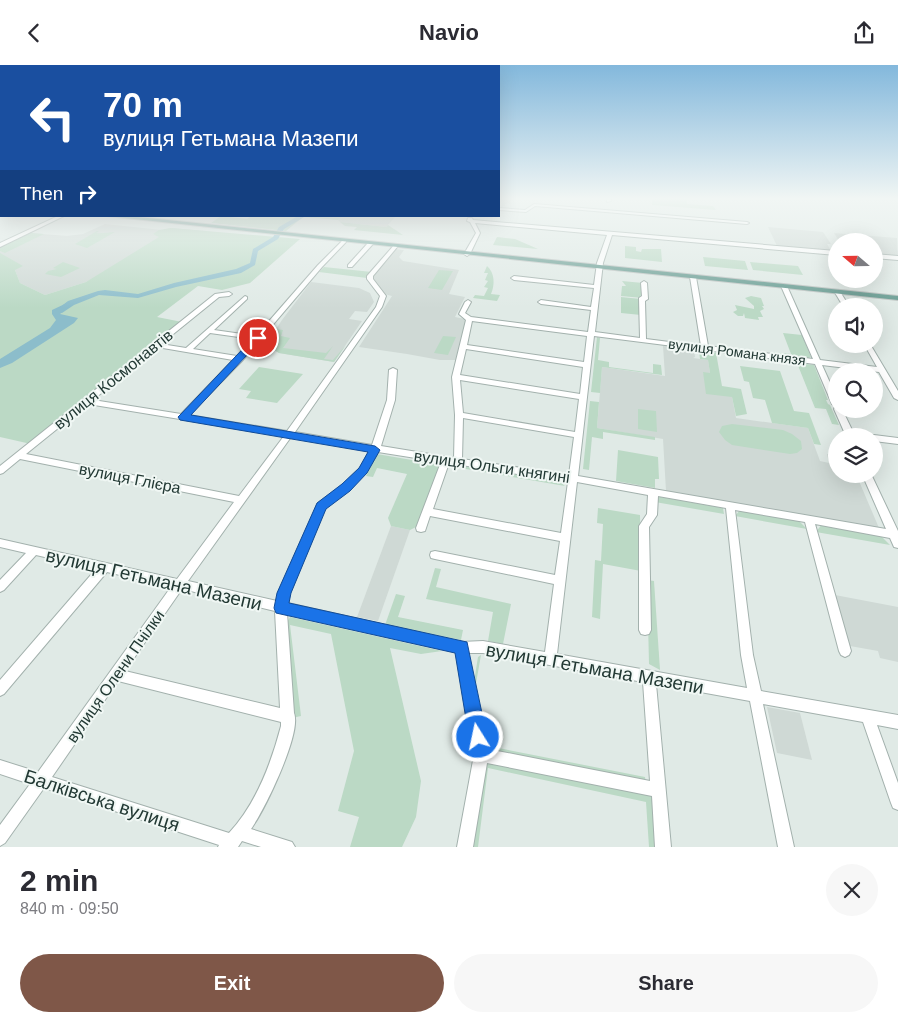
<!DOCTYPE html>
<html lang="en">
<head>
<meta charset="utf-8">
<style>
  body { margin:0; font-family:Arial,sans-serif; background:#f7f7f7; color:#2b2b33; height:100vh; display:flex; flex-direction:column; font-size:19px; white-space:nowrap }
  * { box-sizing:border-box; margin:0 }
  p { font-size:16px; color:#7c7c81 }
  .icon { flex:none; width:28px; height:28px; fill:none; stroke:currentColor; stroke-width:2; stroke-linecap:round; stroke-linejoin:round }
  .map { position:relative; height:782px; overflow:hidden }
  .sheet { display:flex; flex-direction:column; background:#fff; flex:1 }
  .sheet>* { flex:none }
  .top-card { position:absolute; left:0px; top:0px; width:500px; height:152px; box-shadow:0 5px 20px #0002; background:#1a4fa0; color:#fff; overflow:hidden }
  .needle { width:32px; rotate:290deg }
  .buttons { position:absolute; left:828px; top:168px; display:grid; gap:10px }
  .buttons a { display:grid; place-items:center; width:55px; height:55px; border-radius:50%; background:#fff; box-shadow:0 5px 20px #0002; font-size:25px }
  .pin { position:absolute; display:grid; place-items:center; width:42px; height:42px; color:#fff; margin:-21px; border:2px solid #fff; border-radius:50%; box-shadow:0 1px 5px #0007 }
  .me { position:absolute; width:55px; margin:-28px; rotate:350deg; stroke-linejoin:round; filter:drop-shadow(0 0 4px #0008) }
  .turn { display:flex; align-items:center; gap:18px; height:105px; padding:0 20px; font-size:22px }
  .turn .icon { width:65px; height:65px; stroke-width:2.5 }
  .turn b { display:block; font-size:35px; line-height:42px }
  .then { display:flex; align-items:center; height:48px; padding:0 20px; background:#0003; gap:10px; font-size:19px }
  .round { display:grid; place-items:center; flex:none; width:52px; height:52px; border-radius:26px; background:#f7f7f7 }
  .overview { display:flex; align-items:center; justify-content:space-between; height:85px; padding:0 20px }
  h1 { font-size:30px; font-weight:600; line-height:38px }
  .action { display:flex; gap:10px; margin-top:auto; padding:10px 20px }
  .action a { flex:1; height:58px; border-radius:30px; background:#7f5748; color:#fff; font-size:20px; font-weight:600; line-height:58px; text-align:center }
  .action a+a { background:#f7f7f7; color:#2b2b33 }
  header { display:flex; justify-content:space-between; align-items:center; height:65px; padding:0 20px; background:#fff; font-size:22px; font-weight:600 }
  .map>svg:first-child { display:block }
</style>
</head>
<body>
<header><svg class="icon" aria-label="back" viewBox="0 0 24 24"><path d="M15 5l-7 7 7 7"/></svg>Navio<svg class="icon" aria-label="share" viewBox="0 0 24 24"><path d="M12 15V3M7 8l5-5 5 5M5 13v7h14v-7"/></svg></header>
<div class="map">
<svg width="898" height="782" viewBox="0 0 898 782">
  <rect width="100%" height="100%" fill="#e0eae6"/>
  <g fill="#cfd9d5">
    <polygon points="329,151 396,151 386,162 340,157 338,155 340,152"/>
    <polygon points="105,159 162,165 171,163 206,166 86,217 45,230 20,218 15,205 0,192 0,182 31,168 67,171 83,169"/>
    <polygon points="768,162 823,167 831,179 827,179 831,186 777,181"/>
    <polygon points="834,168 897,173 898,193 874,190 874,176 839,176"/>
    <polygon points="394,184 404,185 399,192 403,196 459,205 449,229 465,232 455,252 465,254 465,268 457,295 440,295 407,289 359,282 392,231 384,229 372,214"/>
    <polygon points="311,217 359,223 370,228 374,237 367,247 355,246 349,254 362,256 334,297 279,288 271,283 276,264 282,255"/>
    <polygon points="663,281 694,284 695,292 693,293 708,295 710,308 703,308 732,332 736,353 808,363 820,396 829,398 827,389 836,391 836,409 856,409 879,463 666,426 663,374 597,363 602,302 665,311"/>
    <polygon points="391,461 410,465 378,556 357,552"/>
    <polygon points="835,530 898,542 898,597 880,593 878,586 850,581"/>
    <polygon points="767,642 800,648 812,695 777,688"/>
  </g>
  <g fill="#bbd9c5">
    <polygon points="652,134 686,134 687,139 713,141 716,145 652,140"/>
    <polygon points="221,151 247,154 251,151 341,152 338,155 303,152 286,166 211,158"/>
    <polygon points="340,157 386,162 388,160 403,170 354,165 357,162 345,161"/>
    <polygon points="171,163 300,174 250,218 222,225 198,221 157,252 182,257 31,379 0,372 0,188 23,201 15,205 20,218 45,230 86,217 159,172 153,169 159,165"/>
    <path d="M97 166H99L96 168C103 169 108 167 115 167L87 183 75 179Z"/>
    <polygon points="31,168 44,169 5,188 0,186 0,182"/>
    <polygon points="497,172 515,174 538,184 493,180"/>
    <polygon points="625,181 636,182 636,186 641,187 642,184 661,184 662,197 625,193"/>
    <polygon points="703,192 745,196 748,205 705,201"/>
    <polygon points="63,197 80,203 61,212 45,209 48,206 57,204 53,203"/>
    <polygon points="750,197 798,201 803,210 753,205"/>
    <path d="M487 201C495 208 495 220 491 229L500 230 497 236 473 233 475 230 484 231 488 223 484 222 488 216 485 215 488 208H484Z"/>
    <polygon points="324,202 372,207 367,213 319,207"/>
    <polygon points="439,205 453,206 442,225 428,223"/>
    <polygon points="622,216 643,218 643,233 621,231 622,221 626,221"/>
    <polygon points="751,231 761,233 764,241 762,241 764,244 760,246 763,252 758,252 759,255 745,253 744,248 743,251 738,251 733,247 737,245 735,240 754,244 754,241 745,233"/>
    <polygon points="621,232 641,234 641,250 621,248"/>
    <polygon points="276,264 283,265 281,271 290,273 283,283 326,288 333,281 324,294 333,295 346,280 334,297 279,288 271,283"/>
    <polygon points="783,268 802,270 811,292 808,293 770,289 770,287 791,289"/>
    <polygon points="443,271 456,272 448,290 434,288"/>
    <polygon points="597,272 600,273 598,295 609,297 609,302 653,308 653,299 661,300 662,310 602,302 600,328 591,327"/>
    <polygon points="699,286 716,288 722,321 741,324 747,349 736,351 732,332 706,329 703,307 710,308 708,295 700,294"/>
    <polygon points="797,298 814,300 828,335 826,335 828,339 830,340 839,360 832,359 826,344 815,343"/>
    <polygon points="740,301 780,306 794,346 809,348 821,380 814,379 808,363 772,358 765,335 753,333 749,317 744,316"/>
    <polygon points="259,302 303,309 277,338 246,333 251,326 239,324"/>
    <polygon points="590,336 599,337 597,363 655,372 655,375 603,367 603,374 592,372 589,405 583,404"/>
    <polygon points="638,344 656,346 657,367 638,364"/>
    <polygon points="732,359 783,365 792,369 801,376 802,384 797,388 790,389 732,380 725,375 719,367 722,361"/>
    <polygon points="618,385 658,392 659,414 655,414 655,423 616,416"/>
    <polygon points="377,389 441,400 418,461 410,465 391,461 388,453 407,409 377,403 373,412 366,411"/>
    <polygon points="455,400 559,416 565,421 448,401"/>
    <polygon points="655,431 723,443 724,449 655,437"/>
    <polygon points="598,443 640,450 641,506 603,499 600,554 592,552 595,495 601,496 603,459 597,458"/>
    <polygon points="740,445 798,455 807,464 735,451"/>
    <polygon points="822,459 879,469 890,480 816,467"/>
    <polygon points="435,503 441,504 436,522 511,539 503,579 488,576 493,547 426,534"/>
    <polygon points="647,515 654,516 660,605 649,599"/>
    <polygon points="396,529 405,531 398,552 463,565 461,575 385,560"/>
    <polygon points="290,552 442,586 421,589 390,583 421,716 416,752 402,782 350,782 359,752 338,746 354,686 331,569 290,560 301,651 292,653 286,559"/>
    <polygon points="481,590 475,624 488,681 645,712 646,719 485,688 473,623 478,592"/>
    <polygon points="485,694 655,728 659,782 649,782 646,737 488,703 478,782 470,782"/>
  </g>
  <polygon fill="#8cbdcb" points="69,237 72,239 60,249 78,253 74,258 12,298 0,303 0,294 50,263 56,255 52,249 52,245"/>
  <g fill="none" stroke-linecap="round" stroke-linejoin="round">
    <polygon fill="#8cbdcb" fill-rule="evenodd" points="298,151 306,151 284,164 278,174 258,186 255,200 241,208 176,222 138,233 99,230 74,240 62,248 55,246 68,236 98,226 105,225 138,229 174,218 236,204 250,198 253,184 273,172 279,162"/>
    <defs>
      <g id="minor">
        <polygon points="607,134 611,134 611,136 607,137"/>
        <polygon points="534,139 747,157 749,158 747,159 535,141 526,147 499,145 499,143 525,145"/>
        <rect x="0" y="144" width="1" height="2"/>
        <polygon points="58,151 64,151 0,182 0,178"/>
        <path d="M468 153H472L473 155 836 186V190L612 170 603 198 595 267 640 273 639 233 642 231 641 218 644 216 647 218 648 234 645 236 646 274 701 281 690 212 693 210 696 212 708 281 813 294 781 221 784 219 787 221 820 295 877 302 864 279H870L898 326V335L894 333 879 307 822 300 836 331V341L832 339 815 299 594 271 578 411 886 464 862 409H871L898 466V483L894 482 890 473 815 459 851 586 849 590 845 592 841 590 839 586 805 457 735 445 753 590 761 626 898 650V664L877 660 898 718V745L893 743 891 738 863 657 763 639 794 782H778L750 636 656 619 671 782H655L652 731 487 698 473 782H457L474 690 456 587 287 548 294 648C302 668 265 744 251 764L292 777 295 782H261L242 776 238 782H218L219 780 44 723 5 778 0 781V760L30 719 0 709V695L38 707 171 522 107 507 4 629 0 631V615L96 504 36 490 4 525 0 527V515L26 488 0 482V474L177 514 234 437 20 394 3 408 0 409V401L215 229 229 227 232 229 229 231 219 232 161 279 186 283 245 231 247 232V234L214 265 256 271 318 200 344 174 346 175V177L322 202 242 296 189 350 287 366 376 242 380 231 367 214V211L395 179 398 181 373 211V214L386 231 382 242 295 367 372 380 387 335 389 305 393 303 397 305 395 335 381 381 454 393 455 350 452 312 466 255 459 249 465 237 468 235 471 237 465 248 471 252 588 267 591 245 541 239 538 237 541 235 591 242 594 223 514 215 511 213 514 211 594 220 597 198 607 170 475 158 480 168 470 189 467 191 464 189 476 168 470 157 467 156ZM472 256 587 271 584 297 467 280ZM210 268 253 274 237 291 193 284ZM157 282 233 295 181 349 93 335ZM466 284 583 302 580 329 460 310ZM460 315 579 334 575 367 463 348ZM88 339 284 371 239 431 26 389ZM463 353 574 372 569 410 462 394ZM291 372 370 385 360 403 343 420 318 438 278 528 277 536 188 516ZM378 387 441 397 416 463 417 466 421 467 425 466 430 451 560 476 555 510 435 486 431 487 430 490 431 493 435 494 554 519 545 587 483 576 461 577 288 538 290 528 325 443 349 424 366 407ZM449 398 568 417 561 468 433 444ZM577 417 648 430 647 449 639 461V565L641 569 645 570 649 569 651 565 649 462 657 450 658 431 726 443 741 590 747 623 557 589ZM182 524 275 546 280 643 125 606ZM468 588H483L643 617 650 716 487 684ZM118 616 281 657V661C271 699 256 739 229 768L52 712Z"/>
        <polygon points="368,178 373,179 352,202 348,202 348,200"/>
        <polygon points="874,189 898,191 898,195 874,193"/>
        <polygon points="835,225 839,225 849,241 843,241 834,226"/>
        <polygon points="835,342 836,344 842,344 853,367 865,369 866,371 846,371 834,344"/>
        <polygon points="874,370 898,373 898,379 874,376 874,371 871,371"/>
      </g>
      <g id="major">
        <polygon points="0,138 1,139 1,143 0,142"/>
        <polygon points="106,151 129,151 898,231 898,235"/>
      </g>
    </defs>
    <use href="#minor" stroke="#a3b1ad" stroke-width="2"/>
    <use href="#major" stroke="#bdc4c2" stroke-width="2"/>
    <use href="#minor" fill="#fff" fill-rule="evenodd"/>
    <use href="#major" fill="#689c92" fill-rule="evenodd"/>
  </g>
  <linearGradient id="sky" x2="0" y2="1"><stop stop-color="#83b8dc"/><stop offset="0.55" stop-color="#f1f6f4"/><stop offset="1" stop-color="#f1f6f4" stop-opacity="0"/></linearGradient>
  <rect width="898" height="243" fill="url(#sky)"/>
  <polygon fill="#1a73e8" stroke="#114b97" points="258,270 261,271 261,275 191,350 375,381 380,385 367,408 350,426 326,444 291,528 289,538 467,577 487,672 484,679 478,681 472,679 469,672 455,588 276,548 274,543 277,528 317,438 342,419 359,403 368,387 180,355 178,352 180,350 255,271"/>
  <g text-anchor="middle" stroke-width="4" stroke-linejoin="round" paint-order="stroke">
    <g font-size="14" fill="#223934" stroke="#f0f7f4">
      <text transform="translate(737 287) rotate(7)" y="5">вулиця Романа князя</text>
    </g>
    <g font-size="16" fill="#223934" stroke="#f0f7f4">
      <text transform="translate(113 314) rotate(-39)" y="6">вулиця Космонавтів</text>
      <text transform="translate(492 401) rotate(8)" y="6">вулиця Ольги княгині</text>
      <text transform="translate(130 413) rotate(11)" y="6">вулиця Глієра</text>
      <text transform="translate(115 611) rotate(-55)" y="6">вулиця Олени Пчілки</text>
    </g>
    <g font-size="19" fill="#223934" stroke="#f0f7f4">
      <text transform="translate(154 514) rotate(13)" y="7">вулиця Гетьмана Мазепи</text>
      <text transform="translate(595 603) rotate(10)" y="7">вулиця Гетьмана Мазепи</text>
      <text transform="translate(102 735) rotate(18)" y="7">Балківська вулиця</text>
    </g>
  </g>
</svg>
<div class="buttons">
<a><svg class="needle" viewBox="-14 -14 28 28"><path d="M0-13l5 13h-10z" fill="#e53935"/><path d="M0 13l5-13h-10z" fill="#7c7c81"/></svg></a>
<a><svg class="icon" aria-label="sound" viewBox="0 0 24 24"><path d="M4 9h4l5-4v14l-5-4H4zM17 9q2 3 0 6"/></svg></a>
<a><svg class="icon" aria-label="search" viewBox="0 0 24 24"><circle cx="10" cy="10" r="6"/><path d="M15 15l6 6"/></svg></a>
<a><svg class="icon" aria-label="layers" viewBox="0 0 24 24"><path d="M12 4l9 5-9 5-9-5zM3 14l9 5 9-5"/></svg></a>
</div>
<div class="pin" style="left:258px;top:273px;background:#d93025"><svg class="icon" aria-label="arrive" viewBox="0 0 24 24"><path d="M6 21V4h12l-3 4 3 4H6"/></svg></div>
<svg class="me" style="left:478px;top:672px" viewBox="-20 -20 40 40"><circle r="17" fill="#1a73e8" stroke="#fff" stroke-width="3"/><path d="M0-11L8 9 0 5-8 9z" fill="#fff"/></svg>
<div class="top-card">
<div class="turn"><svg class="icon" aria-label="left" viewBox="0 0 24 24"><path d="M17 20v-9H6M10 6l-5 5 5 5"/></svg><div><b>70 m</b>вулиця Гетьмана Мазепи</div></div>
<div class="then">Then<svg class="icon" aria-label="right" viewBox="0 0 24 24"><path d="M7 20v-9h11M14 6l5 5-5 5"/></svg></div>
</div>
</div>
<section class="sheet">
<div class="overview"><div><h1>2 min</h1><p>840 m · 09:50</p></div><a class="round"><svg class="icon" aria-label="close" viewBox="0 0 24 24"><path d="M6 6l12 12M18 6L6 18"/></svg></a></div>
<div class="action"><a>Exit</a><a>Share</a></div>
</section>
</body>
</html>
